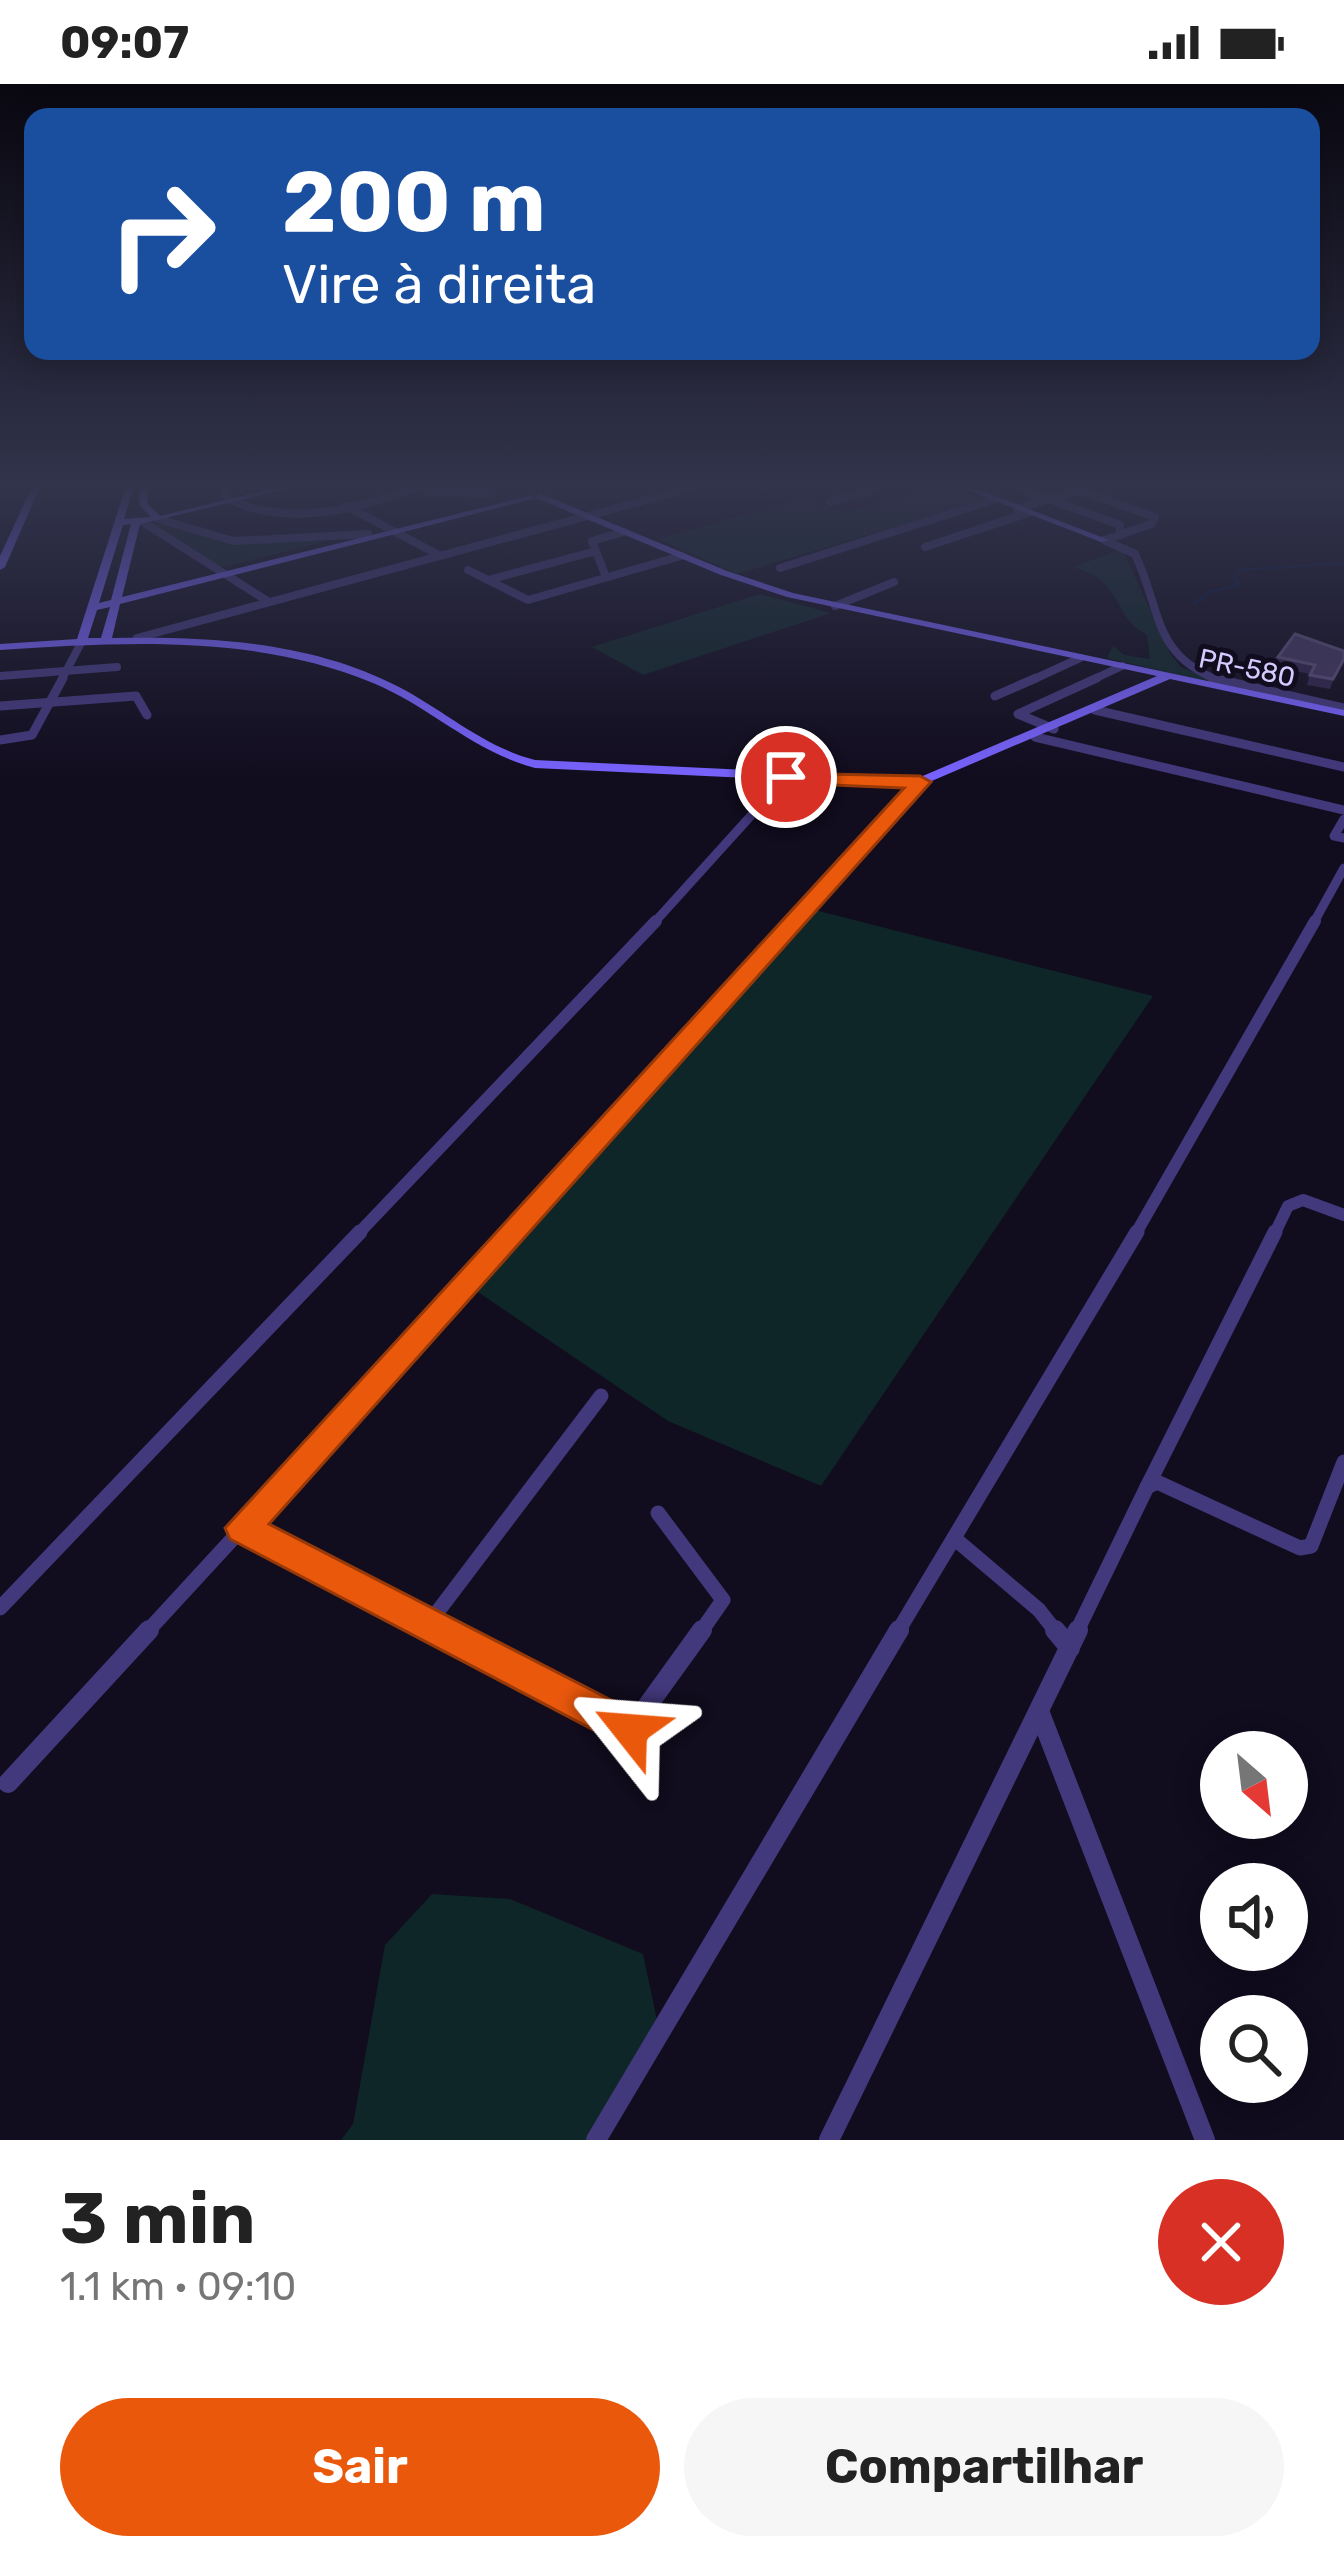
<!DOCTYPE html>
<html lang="pt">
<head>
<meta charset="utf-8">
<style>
  body { margin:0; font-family:Rubik,sans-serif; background:#f6f6f6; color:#222; height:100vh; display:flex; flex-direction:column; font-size:45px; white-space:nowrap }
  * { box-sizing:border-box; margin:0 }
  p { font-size:39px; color:#767676 }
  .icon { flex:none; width:66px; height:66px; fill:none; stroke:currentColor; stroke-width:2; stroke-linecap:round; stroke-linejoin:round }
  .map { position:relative; height:2056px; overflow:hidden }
  .details { display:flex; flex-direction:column; background:#fff; flex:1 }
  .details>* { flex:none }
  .banner { position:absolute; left:24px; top:24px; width:1296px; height:252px; border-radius:24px; box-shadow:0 6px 30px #0003; background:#1a4fa0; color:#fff; overflow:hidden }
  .needle { width:78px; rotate:152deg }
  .tools { position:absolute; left:1200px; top:1647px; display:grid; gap:24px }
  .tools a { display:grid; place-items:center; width:108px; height:108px; border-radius:50%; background:#fff; box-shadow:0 6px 30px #0003; font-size:60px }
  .pin { position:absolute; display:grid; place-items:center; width:102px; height:102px; color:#fff; margin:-51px; border:6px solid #fff; border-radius:50%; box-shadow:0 3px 12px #0007 }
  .me { position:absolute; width:132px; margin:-66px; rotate:298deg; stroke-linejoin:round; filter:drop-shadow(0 0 9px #0008) }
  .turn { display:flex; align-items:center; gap:42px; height:252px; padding:0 60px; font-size:54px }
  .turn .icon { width:156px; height:156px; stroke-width:2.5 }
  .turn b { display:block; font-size:84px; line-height:102px }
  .round { display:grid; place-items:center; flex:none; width:126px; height:126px; border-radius:63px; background:#f6f6f6 }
  .overview { display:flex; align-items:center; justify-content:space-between; height:204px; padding:0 60px }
  h1 { font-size:72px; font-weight:700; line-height:90px }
  .cta { display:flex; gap:24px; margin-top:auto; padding:24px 60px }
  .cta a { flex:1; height:138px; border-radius:72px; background:#ea580c; color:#fff; font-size:48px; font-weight:700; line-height:138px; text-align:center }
  .cta a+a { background:#f6f6f6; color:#222 }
  .status { display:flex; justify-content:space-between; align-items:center; height:84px; padding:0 60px; background:#fff; direction:ltr }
  .status svg { height:33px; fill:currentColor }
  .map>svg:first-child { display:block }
</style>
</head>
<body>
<div class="status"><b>09:07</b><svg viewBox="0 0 49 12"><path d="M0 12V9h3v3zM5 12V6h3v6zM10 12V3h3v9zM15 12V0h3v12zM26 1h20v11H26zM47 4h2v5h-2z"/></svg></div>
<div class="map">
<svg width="1344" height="2056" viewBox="0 0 1344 2056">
  <rect width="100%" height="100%" fill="#110c1e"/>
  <g fill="#0f2628">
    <polygon points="936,405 959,405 984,416 737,490 658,455 802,415 844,428"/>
    <polygon points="158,437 226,456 327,457 220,484 151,439"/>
    <path d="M1122 465 1171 571 1181 583 1229 603 1107 574 1113 562 1124 571 1150 575 1147 551C1110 530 1125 498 1073 483Z"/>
    <polygon points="760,510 831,529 643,591 592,563"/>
    <polygon points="811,825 1153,912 821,1402 668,1337 469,1202"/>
    <polygon points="432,1810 510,1815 643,1870 657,1936 588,2056 341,2056 353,2040 385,1861"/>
  </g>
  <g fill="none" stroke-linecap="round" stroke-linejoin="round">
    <polyline stroke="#09153a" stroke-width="3" points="1195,519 1210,508 1240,501 1234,495 1239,486 1344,479"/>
    <g stroke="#42387c" stroke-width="8">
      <path d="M225 405 228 415C288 443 353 426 413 405"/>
      <polyline points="1021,405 1120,441 1120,451"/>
      <polyline points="1076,405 1155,433 1151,440 1105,456"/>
      <polyline points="412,406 491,410"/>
      <polyline points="830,418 874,405"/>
      <polyline points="346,422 439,471"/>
      <polyline points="1017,425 1078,406"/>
      <polyline points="158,435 234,457 368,450"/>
      <polyline points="143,438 269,518"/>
      <path d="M1104 456 1135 470C1162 527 1152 571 1220 597"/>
      <polyline points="925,463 1028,429"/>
      <polyline points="780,484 993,416"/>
      <polyline points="468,486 528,516 681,472"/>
      <polyline points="606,493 592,457 623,448"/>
      <polyline points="488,496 596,467"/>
      <polyline points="835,522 894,498"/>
      <polyline points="137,554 687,405"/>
      <polyline points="0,592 117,583"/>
      <polyline points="61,597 82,557"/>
      <polyline points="1030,597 1080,574"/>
      <polyline points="1090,597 1122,582"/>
    </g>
    <g stroke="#42387c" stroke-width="9">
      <polyline points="1212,594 1344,624"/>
      <polyline points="995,612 1036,594"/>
      <polyline points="0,622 136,612 147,631"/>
      <polyline points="1095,626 1344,683"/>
      <polyline points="1054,645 1018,630 1097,594"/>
      <polyline points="1035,653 1344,726"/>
      <polyline points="0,656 32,651 63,594"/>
      <polyline points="1344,735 1334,752 1344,754"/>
      <polyline points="653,840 786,693"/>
      <polyline points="794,840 920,698"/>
      <polyline points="1313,840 1344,784"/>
    </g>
    <g stroke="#42387c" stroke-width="12">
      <polyline points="357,1151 656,837"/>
      <polyline points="512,1151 796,837"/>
      <polyline points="1135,1151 1315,837"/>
      <polyline points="1274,1151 1288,1122 1303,1116 1344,1131"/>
    </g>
    <g stroke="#42387c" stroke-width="15">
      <polyline points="1147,1403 1275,1148"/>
      <polyline points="658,1429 723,1516 700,1549"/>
      <polyline points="243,1444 443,1549"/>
      <polyline points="954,1454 1039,1526 1057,1549"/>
      <polyline points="0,1524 360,1148"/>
      <polyline points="429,1539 601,1312"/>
      <polyline points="146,1549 515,1148"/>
      <polyline points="897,1549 1137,1148"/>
      <polyline points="1076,1549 1147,1403 1157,1398 1300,1464 1311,1462 1344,1378"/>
    </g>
    <g stroke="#42387c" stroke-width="20">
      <polyline points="438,1546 630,1646 702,1546"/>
      <polyline points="1055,1546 1070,1564"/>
      <polyline points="1039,1627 1205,2056"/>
      <polyline points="8,1699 149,1546"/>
      <polyline points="596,2056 899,1546"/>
      <polyline points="829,2056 1078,1546"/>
    </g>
    <g fill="#7762fd" fill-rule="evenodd">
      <polygon points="31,405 39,405 5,483 0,486 0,472"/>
      <path d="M125 405H133L124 435 151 433 139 420 140 405H148L147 419 160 432 272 405H287L140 440 122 513 533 411V415L120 520 112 554C208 552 311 557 399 603 445 627 484 663 535 676L918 694 1157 592 787 513 721 491 536 414 535 412 539 409 727 487 793 509 1344 626V632L1170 595 920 702 535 684C472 667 431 623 373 599 254 550 126 558 0 566V560L77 555ZM131 440 111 516 99 519 123 441ZM110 523 101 554H88L97 526Z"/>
      <polygon points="965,405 977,405 1109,456 1101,458"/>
    </g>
  </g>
  <polygon fill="#30244b" points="1344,567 1330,605 1307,601 1310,590 1276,583 1278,573"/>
  <polygon fill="#42365f" stroke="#594d78" stroke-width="3" points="1295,550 1344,567 1344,575 1333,595 1310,591 1315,581 1278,573"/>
  <linearGradient id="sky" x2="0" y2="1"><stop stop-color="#090710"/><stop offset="0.58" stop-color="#32344c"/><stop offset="1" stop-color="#32344c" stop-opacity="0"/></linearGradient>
  <rect width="1344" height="693" fill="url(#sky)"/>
  <polygon fill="#ea580c" stroke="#983908" stroke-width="3" points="779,689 920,692 931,698 269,1440 644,1633 650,1646 644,1660 630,1665 230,1455 225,1444 904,704 786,699 776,693"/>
  <g text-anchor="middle" stroke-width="10" stroke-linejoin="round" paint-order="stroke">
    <g font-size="27" fill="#d5cafe" stroke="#110c1e">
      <text transform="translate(1247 584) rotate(12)" y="9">PR-580</text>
    </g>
  </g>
</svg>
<div class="tools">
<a><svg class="needle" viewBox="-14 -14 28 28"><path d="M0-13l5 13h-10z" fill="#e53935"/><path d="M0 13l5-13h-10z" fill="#767676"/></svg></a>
<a><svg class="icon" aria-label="sound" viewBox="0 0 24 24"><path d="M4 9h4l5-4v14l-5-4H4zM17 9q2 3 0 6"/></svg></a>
<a><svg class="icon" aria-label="search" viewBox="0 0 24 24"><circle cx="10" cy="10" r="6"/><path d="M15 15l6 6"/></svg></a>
</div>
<div class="pin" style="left:786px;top:693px;background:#d93025"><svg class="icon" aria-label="arrive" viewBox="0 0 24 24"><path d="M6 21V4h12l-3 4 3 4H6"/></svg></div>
<svg class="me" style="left:630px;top:1646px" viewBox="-20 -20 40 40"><path d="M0-17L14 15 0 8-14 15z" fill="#ea580c" stroke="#fff" stroke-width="4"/></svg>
<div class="banner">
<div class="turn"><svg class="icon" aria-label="right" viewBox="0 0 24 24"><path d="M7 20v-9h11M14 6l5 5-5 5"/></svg><div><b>200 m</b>Vire à direita</div></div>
</div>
</div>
<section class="details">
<div class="overview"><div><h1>3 min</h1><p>1.1 km · 09:10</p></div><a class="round" style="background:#d93025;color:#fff"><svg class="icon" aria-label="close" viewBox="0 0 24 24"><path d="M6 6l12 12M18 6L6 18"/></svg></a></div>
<div class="cta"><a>Sair</a><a>Compartilhar</a></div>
</section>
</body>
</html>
